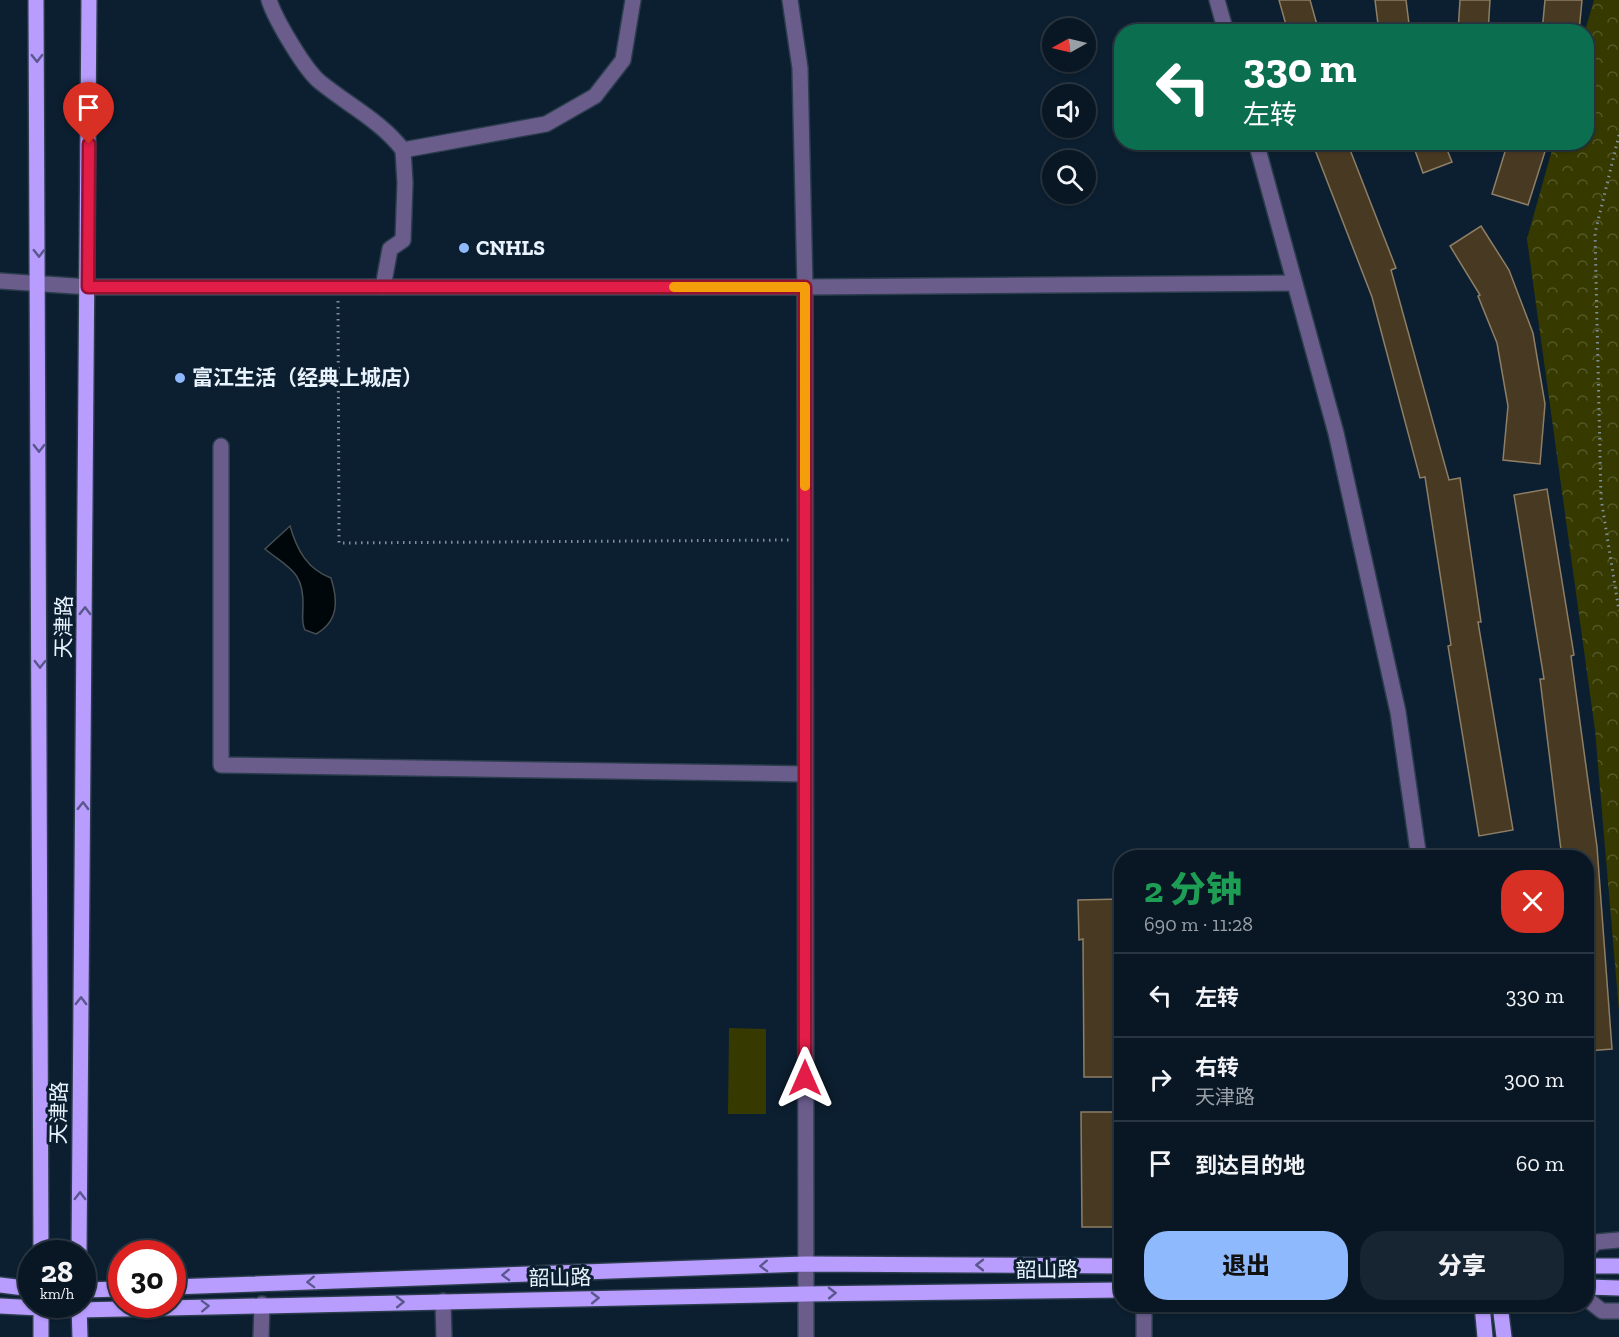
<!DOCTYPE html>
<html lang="zh">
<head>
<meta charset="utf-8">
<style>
  body { margin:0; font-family:"Zilla Slab","Noto Sans SC",serif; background:#172431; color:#f1f3f6; height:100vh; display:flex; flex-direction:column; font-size:22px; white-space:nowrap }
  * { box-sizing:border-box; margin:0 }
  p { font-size:20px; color:#999fa6 }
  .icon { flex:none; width:33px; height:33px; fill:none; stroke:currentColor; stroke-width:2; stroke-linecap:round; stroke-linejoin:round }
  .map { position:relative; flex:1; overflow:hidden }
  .sheet { position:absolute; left:1114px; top:850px; width:480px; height:462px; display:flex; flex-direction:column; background:#091724; border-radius:24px; box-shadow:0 2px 4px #0004,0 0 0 2px #293641 }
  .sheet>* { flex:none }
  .guide { position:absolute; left:1114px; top:24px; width:480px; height:126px; border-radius:24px; box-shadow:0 2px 4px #0004,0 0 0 2px #293641; background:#0b6e4f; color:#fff; overflow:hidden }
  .needle { width:39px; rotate:262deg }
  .buttons { position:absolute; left:1042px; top:18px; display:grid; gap:12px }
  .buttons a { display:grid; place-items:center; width:54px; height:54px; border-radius:50%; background:#091724; box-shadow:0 2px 4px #0004,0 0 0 2px #293641; font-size:30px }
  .speed { position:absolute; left:18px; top:1240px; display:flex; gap:12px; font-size:30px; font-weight:700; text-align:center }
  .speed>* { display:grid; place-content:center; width:78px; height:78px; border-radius:50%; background:#091724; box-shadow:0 2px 4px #0004,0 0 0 2px #293641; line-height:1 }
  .speed small { font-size:15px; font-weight:400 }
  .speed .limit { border:9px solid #d22; background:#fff; color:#111 }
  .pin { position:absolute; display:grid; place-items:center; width:51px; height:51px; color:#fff; margin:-62px -26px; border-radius:50% 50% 50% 0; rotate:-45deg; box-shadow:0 0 6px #0007 }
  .pin .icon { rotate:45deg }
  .me { position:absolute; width:66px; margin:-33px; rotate:0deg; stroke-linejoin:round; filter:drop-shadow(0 0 4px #0008) }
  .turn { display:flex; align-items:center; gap:21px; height:126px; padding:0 30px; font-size:27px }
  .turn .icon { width:78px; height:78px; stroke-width:2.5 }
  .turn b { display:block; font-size:42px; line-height:51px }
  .round { display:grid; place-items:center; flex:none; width:63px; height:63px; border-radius:24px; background:#172431 }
  .head { display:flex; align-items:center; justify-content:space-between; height:102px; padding:0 30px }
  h1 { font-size:36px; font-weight:800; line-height:45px; color:#1e9e55 }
  .primary-button { display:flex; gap:12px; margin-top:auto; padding:12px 30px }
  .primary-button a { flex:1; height:69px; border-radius:24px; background:#8eb9fd; color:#111; font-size:24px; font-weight:800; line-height:69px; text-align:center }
  .primary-button a+a { background:#172431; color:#f1f3f6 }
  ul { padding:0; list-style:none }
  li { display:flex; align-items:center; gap:18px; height:84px; padding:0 30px; border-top:2px solid #293641 }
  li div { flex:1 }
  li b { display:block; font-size:22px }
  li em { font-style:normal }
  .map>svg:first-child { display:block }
</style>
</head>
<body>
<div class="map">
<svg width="1619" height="1337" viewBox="0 0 1619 1337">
  <defs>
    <pattern id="park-crowns" width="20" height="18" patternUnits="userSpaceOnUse" patternTransform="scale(1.5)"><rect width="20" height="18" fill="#363a01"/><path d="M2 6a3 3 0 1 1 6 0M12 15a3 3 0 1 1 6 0" fill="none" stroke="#535727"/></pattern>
  </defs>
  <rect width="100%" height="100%" fill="#0c1f30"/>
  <polygon fill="url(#park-crowns)" points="1594,0 1619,0 1619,1011 1595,730 1527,239 1554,143 1587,142 1585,31"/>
  <polygon fill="#363a01" points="729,1028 766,1029 766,1114 728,1114"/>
  <path fill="#00070a" stroke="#464e53" stroke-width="1.5" d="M290 526C297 550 307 569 331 578 338 600 339 621 316 634L305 630C301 622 303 615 303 606 304 571 288 568 265 549Z"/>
  <g fill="#483922" stroke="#8e7e65" stroke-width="1.5">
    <polygon points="1279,0 1310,0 1319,32 1288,32"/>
    <polygon points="1375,0 1406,0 1410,32 1379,32"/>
    <polygon points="1460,0 1490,0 1488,32 1458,32"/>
    <polygon points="1545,0 1582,0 1579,32 1542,32"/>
    <polygon points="1312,142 1347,142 1396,268 1391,270 1449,480 1460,478 1481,622 1478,622 1513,830 1479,836 1448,646 1451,645 1425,477 1420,478 1372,297"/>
    <polygon points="1412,142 1444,142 1452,162 1423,173"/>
    <polygon points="1508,142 1548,142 1528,205 1492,194"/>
    <polygon points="1481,226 1509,270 1533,333 1545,404 1540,464 1503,460 1508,406 1497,343 1478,296 1480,295 1450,246"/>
    <polygon points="1547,489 1574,655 1571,656 1597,847 1612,1049 1587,1051 1587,858 1562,858 1540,679 1544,679 1514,495"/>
    <polygon points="1122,899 1122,1077 1084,1077 1083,939 1079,940 1078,900"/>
    <polygon points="1081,1112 1122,1112 1122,1227 1082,1227"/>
  </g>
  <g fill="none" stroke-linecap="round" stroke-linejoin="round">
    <defs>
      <g id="minor">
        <path d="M269 0C275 19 305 70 320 82 348 105 381 121 403 150L546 124 595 96 623 60 633 0"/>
        <polyline points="790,0 800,68 805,287 806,1337"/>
        <polyline points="1217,0 1226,32"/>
        <polyline points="1256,142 1336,433 1398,712 1419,858"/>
        <polyline points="0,281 89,287 805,287 1294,283"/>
        <polyline points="383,287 390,249 403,240 405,183 403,150"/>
        <polyline points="221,446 221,765 805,774"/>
        <polyline points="1587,1251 1596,1242 1619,1240"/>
        <polyline points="1587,1299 1602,1311 1619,1311"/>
        <polyline points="443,1301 444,1337"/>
        <polyline points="1144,1305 1144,1337"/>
        <polyline points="261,1337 262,1304"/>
      </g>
      <g id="major">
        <polyline points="36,0 41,1254"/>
        <polyline points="79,1254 89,0"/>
        <polyline points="1587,1266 1619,1266"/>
        <polyline points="0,1285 32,1289"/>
        <polyline points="172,1287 805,1264 1122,1266"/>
        <polyline points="1587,1287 1619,1288"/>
        <polyline points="82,1290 122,1289"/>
        <polyline points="41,1305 41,1337"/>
        <polyline points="79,1305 80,1337"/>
        <polyline points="1482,1305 1485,1337"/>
        <polyline points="1500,1305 1504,1337"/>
        <polyline points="0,1306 79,1310 805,1294 1122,1290"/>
      </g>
    </defs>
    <use href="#minor" stroke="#2b3d4d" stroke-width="18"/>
    <use href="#major" stroke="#2b3d4d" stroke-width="18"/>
    <g stroke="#818f9c" stroke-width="3" stroke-dasharray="1.5 4.5" stroke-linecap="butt">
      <polyline points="1619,135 1595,233 1601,498 1619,611"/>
      <polyline points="338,301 339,543 790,540"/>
    </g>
    <use href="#minor" stroke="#6a5d8c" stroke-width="15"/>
    <use href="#major" stroke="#b89cfe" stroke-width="15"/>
  </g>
  <defs><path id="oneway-chevron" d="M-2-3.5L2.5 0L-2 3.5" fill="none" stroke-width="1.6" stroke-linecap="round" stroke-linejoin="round" transform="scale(1.5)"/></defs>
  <g stroke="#59578d">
    <use href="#oneway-chevron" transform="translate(37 58) rotate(89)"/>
    <use href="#oneway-chevron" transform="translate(39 253) rotate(89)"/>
    <use href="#oneway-chevron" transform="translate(39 448) rotate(90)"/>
    <use href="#oneway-chevron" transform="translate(85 611) rotate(-89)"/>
    <use href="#oneway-chevron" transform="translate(40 664) rotate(90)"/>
    <use href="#oneway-chevron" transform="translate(83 806) rotate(-89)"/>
    <use href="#oneway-chevron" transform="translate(81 1001) rotate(-89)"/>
    <use href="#oneway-chevron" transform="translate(80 1196) rotate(-89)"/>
    <use href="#oneway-chevron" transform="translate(980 1265) rotate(-180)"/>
    <use href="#oneway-chevron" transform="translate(764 1266) rotate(178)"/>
    <use href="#oneway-chevron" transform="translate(506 1275) rotate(178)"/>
    <use href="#oneway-chevron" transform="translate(311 1282) rotate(178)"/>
    <use href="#oneway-chevron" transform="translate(832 1293) rotate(-1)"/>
    <use href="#oneway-chevron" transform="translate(595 1298) rotate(-1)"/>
    <use href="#oneway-chevron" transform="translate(400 1302) rotate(-1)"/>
    <use href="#oneway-chevron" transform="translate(205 1306) rotate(-2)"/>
  </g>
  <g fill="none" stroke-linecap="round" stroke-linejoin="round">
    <defs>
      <polyline id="route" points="89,144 88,287 805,287 805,1078"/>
    </defs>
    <use href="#route" stroke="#92132f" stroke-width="15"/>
    <use href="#route" stroke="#e11d48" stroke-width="10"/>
    <polyline stroke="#f59e0b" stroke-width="10" points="674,287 805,287 805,486"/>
  </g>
  <g fill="#8eb9fd" stroke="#0c1f30" stroke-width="2">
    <circle cx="464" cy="248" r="6"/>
    <circle cx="180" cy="378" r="6"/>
  </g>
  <g text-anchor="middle" stroke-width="6" stroke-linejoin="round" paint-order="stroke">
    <g font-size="21" font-weight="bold" fill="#e9f3fd" stroke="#0c1f30" text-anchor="start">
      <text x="476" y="255">CNHLS</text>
      <text x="192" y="385">富江生活（经典上城店）</text>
    </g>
    <g font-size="21" fill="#e9f3fd" stroke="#0c1f30">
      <text transform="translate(64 627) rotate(-89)" y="7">天津路</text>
      <text transform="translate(59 1113) rotate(-89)" y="7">天津路</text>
      <text transform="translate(1047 1270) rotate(-1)" y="7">韶山路</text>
      <text transform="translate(560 1278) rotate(-1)" y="7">韶山路</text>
    </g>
  </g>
</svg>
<div class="buttons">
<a><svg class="needle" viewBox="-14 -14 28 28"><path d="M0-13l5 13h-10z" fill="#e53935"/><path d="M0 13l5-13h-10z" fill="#999fa6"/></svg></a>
<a><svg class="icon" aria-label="sound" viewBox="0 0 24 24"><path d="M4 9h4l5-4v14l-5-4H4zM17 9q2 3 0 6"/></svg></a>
<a><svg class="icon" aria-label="search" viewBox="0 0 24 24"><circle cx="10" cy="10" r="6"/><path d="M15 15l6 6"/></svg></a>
</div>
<div class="speed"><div>28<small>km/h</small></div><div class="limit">30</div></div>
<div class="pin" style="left:89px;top:144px;background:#d93025"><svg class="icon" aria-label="arrive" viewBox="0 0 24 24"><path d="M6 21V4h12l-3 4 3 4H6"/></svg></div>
<svg class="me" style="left:805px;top:1078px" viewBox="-20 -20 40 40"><path d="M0-17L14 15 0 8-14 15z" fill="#e11d48" stroke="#fff" stroke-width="4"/></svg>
<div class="guide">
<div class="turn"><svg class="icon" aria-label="left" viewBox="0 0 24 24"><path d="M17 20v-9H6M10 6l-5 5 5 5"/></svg><div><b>330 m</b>左转</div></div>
</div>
<section class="sheet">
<div class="head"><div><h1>2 分钟</h1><p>690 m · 11:28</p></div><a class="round" style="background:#d93025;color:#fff"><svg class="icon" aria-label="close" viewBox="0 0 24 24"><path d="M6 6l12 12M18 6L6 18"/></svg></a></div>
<ul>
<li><svg class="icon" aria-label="left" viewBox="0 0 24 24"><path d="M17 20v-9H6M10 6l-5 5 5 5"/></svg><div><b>左转</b></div><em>330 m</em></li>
<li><svg class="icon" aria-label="right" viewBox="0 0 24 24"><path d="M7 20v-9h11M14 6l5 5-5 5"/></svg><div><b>右转</b><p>天津路</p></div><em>300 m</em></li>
<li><svg class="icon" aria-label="arrive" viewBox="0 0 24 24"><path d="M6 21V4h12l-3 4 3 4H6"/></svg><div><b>到达目的地</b></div><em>60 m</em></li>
</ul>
<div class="primary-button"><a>退出</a><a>分享</a></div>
</section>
</div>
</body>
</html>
